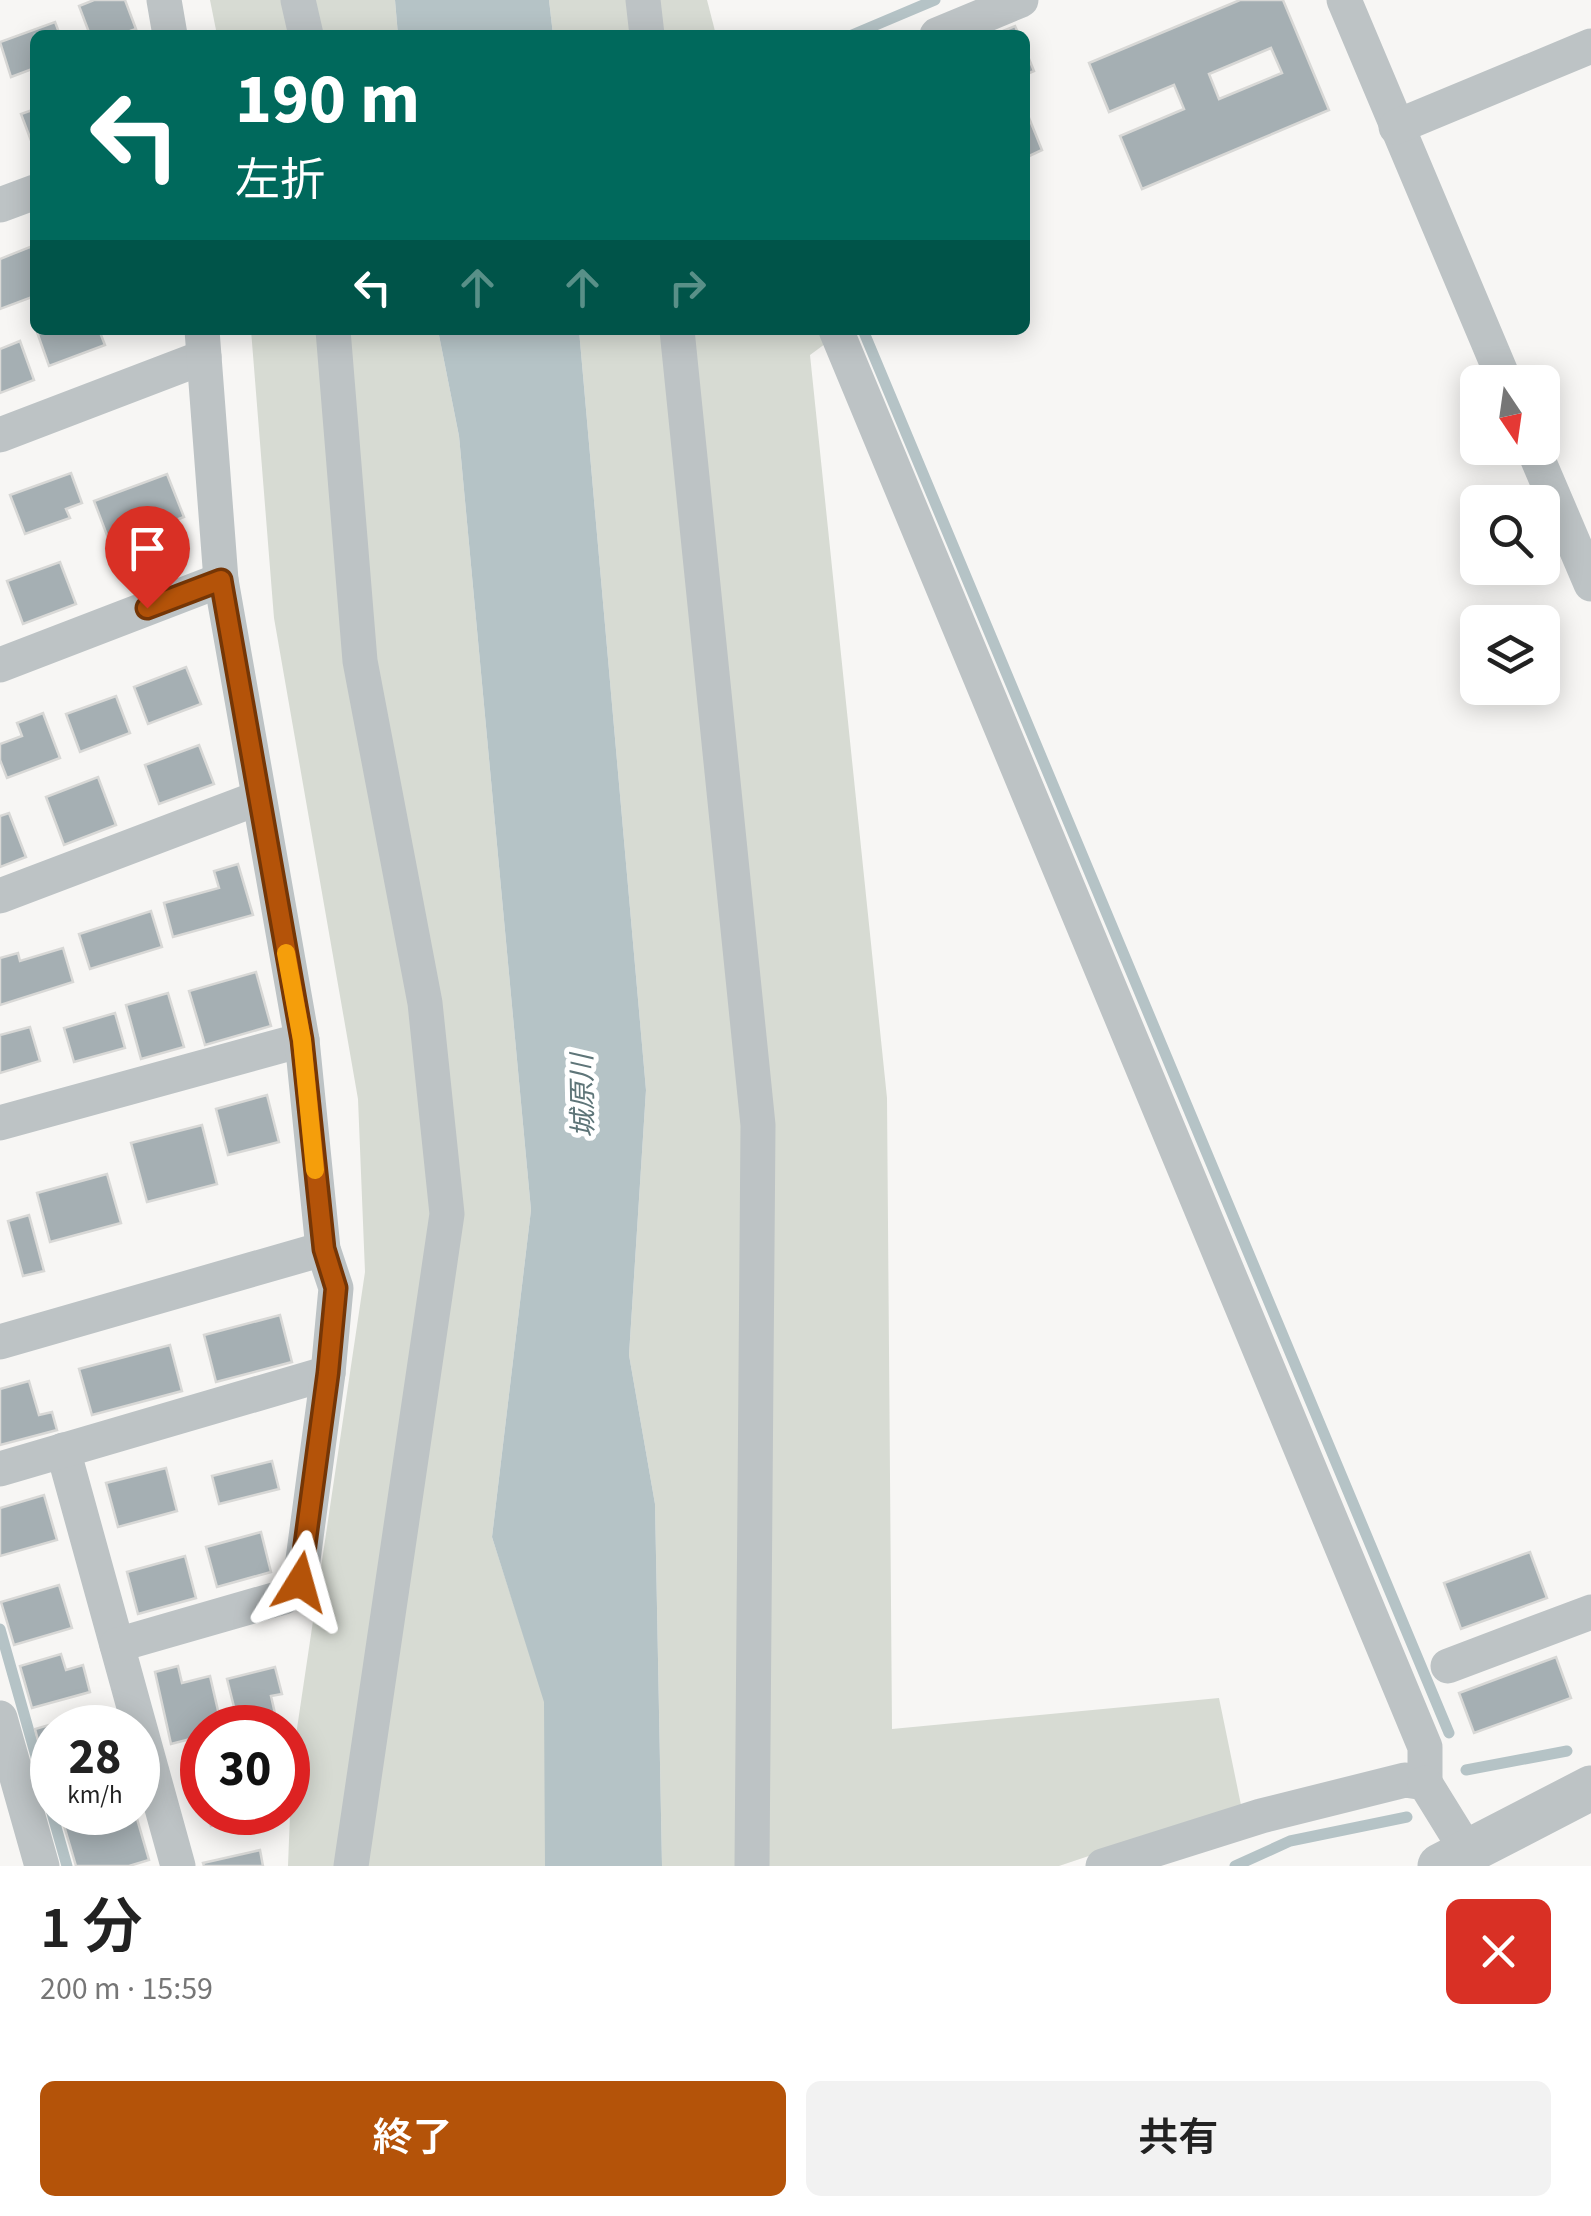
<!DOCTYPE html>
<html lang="ja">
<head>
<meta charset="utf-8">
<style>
  body { margin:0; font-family:"Source Sans 3","Noto Sans JP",sans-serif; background:#f2f2f2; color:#222; height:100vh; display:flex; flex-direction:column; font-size:38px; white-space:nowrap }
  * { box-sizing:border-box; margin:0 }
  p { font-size:32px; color:#767676 }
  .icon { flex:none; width:55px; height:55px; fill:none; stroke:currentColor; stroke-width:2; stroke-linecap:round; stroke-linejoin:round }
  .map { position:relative; height:1866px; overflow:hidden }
  .side { display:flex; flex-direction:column; background:#fff; flex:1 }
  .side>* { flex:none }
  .hud { position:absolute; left:30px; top:30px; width:1000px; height:305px; border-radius:15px; box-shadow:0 5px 25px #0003; background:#00695c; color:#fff; overflow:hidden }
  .needle { width:65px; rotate:167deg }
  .fabs { position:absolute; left:1460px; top:365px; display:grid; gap:20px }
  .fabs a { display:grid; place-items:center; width:100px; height:100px; border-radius:15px; background:#fff; box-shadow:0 5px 25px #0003; font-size:50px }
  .speed { position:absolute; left:30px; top:1705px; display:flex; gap:20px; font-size:50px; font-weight:700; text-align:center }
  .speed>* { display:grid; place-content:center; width:130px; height:130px; border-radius:50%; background:#fff; box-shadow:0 5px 25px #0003; line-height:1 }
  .speed small { font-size:25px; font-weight:400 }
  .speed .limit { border:15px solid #d22; background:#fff; color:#111 }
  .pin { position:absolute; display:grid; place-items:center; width:85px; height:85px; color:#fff; margin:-102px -42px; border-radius:50% 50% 50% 0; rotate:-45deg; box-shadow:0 0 10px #0007 }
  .pin .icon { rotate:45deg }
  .me { position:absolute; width:110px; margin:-55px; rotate:8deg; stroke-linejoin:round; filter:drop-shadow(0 0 8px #0008) }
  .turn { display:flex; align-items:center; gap:35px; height:210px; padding:0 40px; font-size:45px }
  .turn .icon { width:130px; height:130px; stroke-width:2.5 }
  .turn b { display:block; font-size:70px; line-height:85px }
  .lanes { display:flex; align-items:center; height:95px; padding:0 40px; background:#0003; justify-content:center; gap:50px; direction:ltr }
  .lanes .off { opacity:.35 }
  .round { display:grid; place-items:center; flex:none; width:105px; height:105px; border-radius:15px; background:#f2f2f2 }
  .summary { display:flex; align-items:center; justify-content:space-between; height:170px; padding:0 40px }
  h1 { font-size:60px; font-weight:600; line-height:75px }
  .action { display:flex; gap:20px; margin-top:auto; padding:20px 40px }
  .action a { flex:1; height:115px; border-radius:15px; background:#b45309; color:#fff; font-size:40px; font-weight:600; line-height:115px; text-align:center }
  .action a+a { background:#f2f2f2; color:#222 }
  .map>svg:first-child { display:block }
</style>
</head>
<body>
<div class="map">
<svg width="1591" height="1866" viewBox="0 0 1591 1866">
  <rect width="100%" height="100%" fill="#f7f6f4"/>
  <g fill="#d7dbd3">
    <polygon points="210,0 395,0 398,35 217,35"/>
    <polygon points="549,0 707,0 716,35 553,35"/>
    <polygon points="251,330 438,330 459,436 531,1210 492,1537 545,1702 545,1866 288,1866 292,1762 365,1272 358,1099 274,618"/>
    <polygon points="579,330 824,330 829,341 810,355 887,1098 892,1729 1219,1698 1241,1805 1059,1866 662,1866 655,1504 629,1355 646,1090"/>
  </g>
  <g fill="#b5c3c6">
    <polygon points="395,0 549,0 553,35 398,35"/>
    <polygon points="438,330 579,330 646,1090 629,1355 655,1504 662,1866 545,1866 544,1702 492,1537 531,1210 459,436"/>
  </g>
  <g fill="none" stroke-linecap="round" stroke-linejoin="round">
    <g stroke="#b5c3c6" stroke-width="11">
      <polyline points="852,35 935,0"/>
      <polyline points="863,330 1449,1733"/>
      <polyline points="0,1629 67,1866"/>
      <polyline points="1466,1770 1567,1751"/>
      <polyline points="1235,1866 1290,1841 1407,1817"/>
    </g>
  </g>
  <g fill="#a5afb3" stroke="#d8d8d6" stroke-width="2.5" fill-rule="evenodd">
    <polygon points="94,0 125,0 136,29 119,35 90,35 79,6"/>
    <path d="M1240 0H1283L1329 110 1142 189 1120 136 1184 109 1174 85 1109 112 1089 63ZM1271 48 1282 73 1219 99 1209 74Z"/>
    <polygon points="55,22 60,35 35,35 35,68 11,77 0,42"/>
    <polygon points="1015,26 1019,35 993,35"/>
    <polygon points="1025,49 1034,71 1025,75"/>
    <polygon points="1025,108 1042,150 1025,158"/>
    <polygon points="35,109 35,151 21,114"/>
    <polygon points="35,245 35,296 0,309 0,259"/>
    <polygon points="43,330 99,330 105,345 49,366 37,332"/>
    <polygon points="20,341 34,380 0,393 0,349"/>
    <polygon points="71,473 82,503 66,509 70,518 25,534 10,495"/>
    <polygon points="167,474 184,517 146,531 151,546 116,559 94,501"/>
    <polygon points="60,562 76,604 23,624 7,581"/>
    <polygon points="186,667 201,704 148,724 134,687"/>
    <polygon points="116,696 130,733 80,752 66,714"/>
    <polygon points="43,713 60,758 7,778 0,760 0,744 22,736 17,723"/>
    <polygon points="199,745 214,784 159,804 145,765"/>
    <polygon points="98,777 116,825 64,845 46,797"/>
    <polygon points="9,813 26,857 0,867 0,816"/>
    <polygon points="238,864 253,915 173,937 164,903 219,888 214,871"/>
    <polygon points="151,911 162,947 90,969 79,934"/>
    <polygon points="63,948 73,982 0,1005 0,958 18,953 20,961"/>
    <polygon points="256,972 271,1026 205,1045 189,991"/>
    <polygon points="168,993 184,1047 141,1059 126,1005"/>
    <polygon points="115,1013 125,1048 74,1062 64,1028"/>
    <polygon points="30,1027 40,1061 0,1073 0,1035"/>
    <polygon points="267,1095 279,1142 228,1155 216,1109"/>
    <polygon points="202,1125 217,1184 147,1202 131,1143"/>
    <polygon points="107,1174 121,1223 50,1242 37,1193"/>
    <polygon points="29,1215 44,1271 23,1276 8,1221"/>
    <polygon points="280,1315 292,1362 216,1382 204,1335"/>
    <polygon points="170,1345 182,1391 92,1415 79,1369"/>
    <polygon points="29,1381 39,1415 52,1412 57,1430 0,1445 0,1389"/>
    <polygon points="272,1461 279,1489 219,1504 212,1476"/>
    <polygon points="166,1468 177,1511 118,1527 106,1483"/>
    <polygon points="44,1495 57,1540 0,1556 0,1508"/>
    <polygon points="261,1532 271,1572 217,1587 206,1547"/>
    <polygon points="1530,1552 1547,1598 1461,1629 1444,1583"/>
    <polygon points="185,1556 196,1598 138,1614 127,1572"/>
    <polygon points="59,1585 72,1628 14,1645 1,1602"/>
    <polygon points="61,1654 66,1670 83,1665 90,1692 32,1708 20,1666"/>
    <polygon points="1556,1657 1571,1698 1474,1733 1459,1693"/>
    <polygon points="178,1666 182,1683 210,1676 222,1728 202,1728 202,1736 171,1744 155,1672"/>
    <polygon points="275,1667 282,1694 271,1696 276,1718 239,1727 227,1679"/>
    <polygon points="87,1714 91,1728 52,1728 52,1765 45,1767 35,1729"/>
    <polygon points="60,1812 135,1812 149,1860 129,1866 76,1866"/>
    <polygon points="208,1812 267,1812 211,1826"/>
    <polygon points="260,1850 263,1866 204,1866 203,1863"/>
  </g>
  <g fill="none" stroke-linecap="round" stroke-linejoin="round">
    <g stroke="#bdc3c5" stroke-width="35">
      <polyline points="164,0 170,35"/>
      <polyline points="298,0 306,35"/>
      <polyline points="643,0 647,35"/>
      <polyline points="1344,0 1505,382"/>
      <polyline points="937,35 1021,0"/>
      <polyline points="1396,127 1591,46"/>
      <polyline points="0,205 35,192"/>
      <polyline points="333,330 360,661 425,1003 447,1214 351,1866"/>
      <polyline points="677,330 758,1125 752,1866"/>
      <polyline points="836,330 1425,1747 1425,1783 1405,1780 1261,1816 1103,1866"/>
      <polyline points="0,435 204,357"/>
      <polyline points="1533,448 1591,584"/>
      <polyline points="0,665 221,580"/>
      <polyline points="0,896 258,798"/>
      <polyline points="0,1123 302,1040"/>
      <polyline points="0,1342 323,1249"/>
      <polyline points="63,1450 178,1866"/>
      <polyline points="0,1469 328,1373"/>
      <polyline points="117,1645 284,1597 300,1582 328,1373 336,1288 323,1249 302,1040 221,580 202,330"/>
      <polyline points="1448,1666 1591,1612"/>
      <polyline points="0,1718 42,1866"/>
      <polyline points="1425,1783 1467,1851"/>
    </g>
    <polyline stroke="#bdc3c5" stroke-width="45" points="1440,1866 1591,1788"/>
  </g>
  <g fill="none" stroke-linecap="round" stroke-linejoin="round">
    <defs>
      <polyline id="route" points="147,608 221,580 302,1040 324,1249 336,1288 328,1373 300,1582"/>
    </defs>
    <use href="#route" stroke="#753606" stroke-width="25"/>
    <use href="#route" stroke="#b45309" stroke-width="18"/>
    <polyline stroke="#f59e0b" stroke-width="18" points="286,953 302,1040 315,1170"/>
  </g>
  <g text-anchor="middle" stroke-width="10" stroke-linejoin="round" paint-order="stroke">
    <g font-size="28" font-style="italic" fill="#5e7578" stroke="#fff">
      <text transform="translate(582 1096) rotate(-91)" y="10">城原川</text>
    </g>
  </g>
</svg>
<div class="fabs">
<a><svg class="needle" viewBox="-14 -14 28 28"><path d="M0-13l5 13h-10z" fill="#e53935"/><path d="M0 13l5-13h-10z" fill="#767676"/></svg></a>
<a><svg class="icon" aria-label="search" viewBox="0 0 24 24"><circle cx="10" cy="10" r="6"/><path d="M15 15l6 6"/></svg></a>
<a><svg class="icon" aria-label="layers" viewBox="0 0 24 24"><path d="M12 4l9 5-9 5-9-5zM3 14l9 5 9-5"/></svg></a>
</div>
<div class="speed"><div>28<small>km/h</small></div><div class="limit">30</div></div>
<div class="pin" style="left:147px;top:608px;background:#d93025"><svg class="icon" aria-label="arrive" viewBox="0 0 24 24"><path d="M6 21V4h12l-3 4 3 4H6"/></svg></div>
<svg class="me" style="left:300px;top:1582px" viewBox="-20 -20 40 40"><path d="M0-17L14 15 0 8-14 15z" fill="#b45309" stroke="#fff" stroke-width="4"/></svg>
<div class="hud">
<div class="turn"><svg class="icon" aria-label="left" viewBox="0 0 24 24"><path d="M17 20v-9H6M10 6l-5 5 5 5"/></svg><div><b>190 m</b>左折</div></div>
<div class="lanes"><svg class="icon" aria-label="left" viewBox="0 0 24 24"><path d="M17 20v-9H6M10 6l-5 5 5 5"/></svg><svg class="icon off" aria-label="ahead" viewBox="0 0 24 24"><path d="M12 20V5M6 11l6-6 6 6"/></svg><svg class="icon off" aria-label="ahead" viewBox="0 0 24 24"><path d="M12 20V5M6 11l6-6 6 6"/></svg><svg class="icon off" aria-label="right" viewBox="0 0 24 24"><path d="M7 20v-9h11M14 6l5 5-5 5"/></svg></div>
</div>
</div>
<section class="side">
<div class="summary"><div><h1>1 分</h1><p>200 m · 15:59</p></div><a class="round" style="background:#d93025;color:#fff"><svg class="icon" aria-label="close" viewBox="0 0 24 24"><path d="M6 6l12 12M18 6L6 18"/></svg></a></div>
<div class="action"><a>終了</a><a>共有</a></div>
</section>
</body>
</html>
